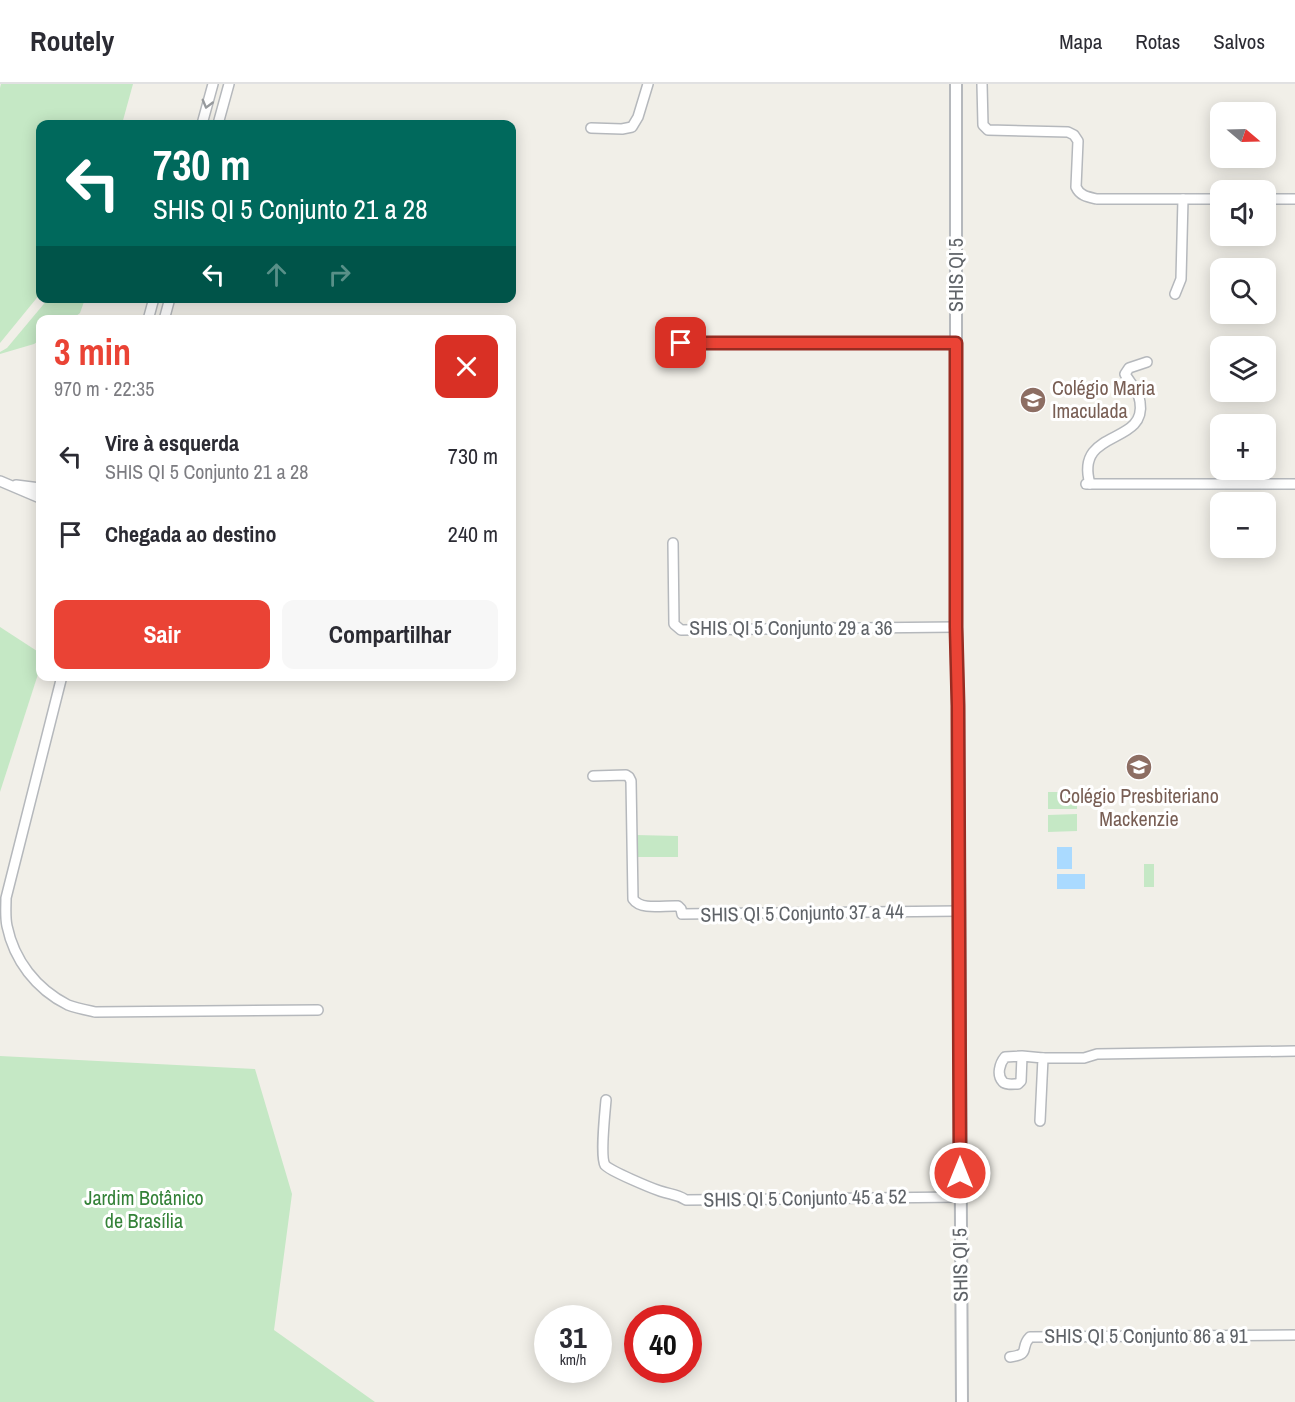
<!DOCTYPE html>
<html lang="pt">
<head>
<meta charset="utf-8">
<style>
  body { margin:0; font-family:"Archivo Narrow",sans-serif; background:#f7f7f7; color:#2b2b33; height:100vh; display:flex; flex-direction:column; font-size:22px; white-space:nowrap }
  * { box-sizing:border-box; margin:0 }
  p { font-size:20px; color:#7c7c81 }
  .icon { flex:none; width:33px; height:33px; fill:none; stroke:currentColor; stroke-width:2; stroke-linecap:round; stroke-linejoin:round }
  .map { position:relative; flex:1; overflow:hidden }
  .details { position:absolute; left:36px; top:231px; width:480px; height:366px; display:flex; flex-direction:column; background:#fff; border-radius:12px; box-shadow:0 3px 15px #0003 }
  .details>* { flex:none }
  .hud { position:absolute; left:36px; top:36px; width:480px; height:183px; border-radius:12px; box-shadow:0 3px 15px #0003; background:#00695c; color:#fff; overflow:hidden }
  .needle { width:39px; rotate:109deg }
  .fabs { position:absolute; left:1210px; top:18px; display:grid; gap:12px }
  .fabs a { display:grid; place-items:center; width:66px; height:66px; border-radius:12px; background:#fff; box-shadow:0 3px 15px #0003; font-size:30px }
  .speed { position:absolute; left:534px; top:1221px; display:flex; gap:12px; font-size:30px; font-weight:700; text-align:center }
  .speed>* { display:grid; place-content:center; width:78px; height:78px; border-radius:50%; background:#fff; box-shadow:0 3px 15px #0003; line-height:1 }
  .speed small { font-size:15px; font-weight:400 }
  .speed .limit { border:9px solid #d22; background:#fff; color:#111 }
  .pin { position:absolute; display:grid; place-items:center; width:51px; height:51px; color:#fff; margin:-26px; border-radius:12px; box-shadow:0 3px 9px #0006 }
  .me { position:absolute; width:66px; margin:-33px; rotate:0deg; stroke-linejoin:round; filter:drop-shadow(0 0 4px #0008) }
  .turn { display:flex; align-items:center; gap:21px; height:126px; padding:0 18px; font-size:27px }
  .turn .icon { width:78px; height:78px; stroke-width:2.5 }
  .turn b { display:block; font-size:42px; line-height:51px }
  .lanes { display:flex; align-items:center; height:57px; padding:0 18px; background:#0003; justify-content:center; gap:30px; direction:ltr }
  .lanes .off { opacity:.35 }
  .round { display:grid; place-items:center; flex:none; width:63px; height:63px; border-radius:12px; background:#f7f7f7 }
  .overview { display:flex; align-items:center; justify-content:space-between; height:102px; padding:0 18px }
  h1 { font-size:36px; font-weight:700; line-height:45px; color:#ea4335 }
  .primary-button { display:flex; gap:12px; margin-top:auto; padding:12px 18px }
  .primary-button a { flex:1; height:69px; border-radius:12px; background:#ea4335; color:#fff; font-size:24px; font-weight:700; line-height:69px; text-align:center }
  .primary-button a+a { background:#f7f7f7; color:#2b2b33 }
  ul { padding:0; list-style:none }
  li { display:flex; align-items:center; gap:18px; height:78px; padding:0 18px }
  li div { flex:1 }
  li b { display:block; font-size:22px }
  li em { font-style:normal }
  header { display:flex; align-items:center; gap:36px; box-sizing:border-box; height:84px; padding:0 30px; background:#fff; border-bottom:2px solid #e1e1e2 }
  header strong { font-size:28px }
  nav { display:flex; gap:33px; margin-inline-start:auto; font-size:21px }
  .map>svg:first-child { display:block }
</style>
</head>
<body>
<header>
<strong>Routely</strong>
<nav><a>Mapa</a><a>Rotas</a><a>Salvos</a></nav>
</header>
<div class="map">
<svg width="1295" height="1318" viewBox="0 0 1295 1318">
  <rect width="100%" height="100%" fill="#f1efe8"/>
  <g fill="#c5e8c5">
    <polygon points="1,0 133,0 122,40 40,40 40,210 0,259 0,4"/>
    <polygon points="48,215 85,215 80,229 72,235 40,236 40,256 34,260 0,270 0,268 7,264"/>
    <polygon points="0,543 40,569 40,584 0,708"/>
    <rect x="1048" y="708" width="29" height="17"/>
    <polygon points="1077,730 1077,747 1048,748 1048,731"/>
    <polygon points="636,751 678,752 678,773 636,773"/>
    <rect x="1144" y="780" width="10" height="23"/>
    <polygon points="0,972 255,985 292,1110 274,1246 375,1318 0,1318"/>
  </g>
  <g fill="#aadaff">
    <rect x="1057" y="763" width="15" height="22"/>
    <rect x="1057" y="790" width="28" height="15"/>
  </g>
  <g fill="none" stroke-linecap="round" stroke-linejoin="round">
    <defs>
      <g id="minor">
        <path d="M982 0 983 41 988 46 1068 48 1074 51 1078 57 1076 103C1080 112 1088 113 1097 115H1221"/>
        <polyline points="202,40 213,0"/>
        <polyline points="218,40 229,0"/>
        <polyline points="591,44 622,45 632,43 638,33 648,0"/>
        <polyline points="1266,115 1295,115"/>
        <polyline points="1175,210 1181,195 1183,115"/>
        <polyline points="148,236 154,214"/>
        <polyline points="164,236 170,214"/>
        <polyline points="682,259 956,259"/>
        <polyline points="0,397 40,414"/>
        <polyline points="1086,400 1295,400"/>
        <path d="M1090 400C1074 344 1147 362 1140 318 1139 307 1130 299 1125 290L1129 284 1147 278"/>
        <polyline points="16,401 40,404"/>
        <polyline points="673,459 674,540 681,546 956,543"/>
        <path d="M62 592 6 814C6 823 5 833 7 842 14 876 36 905 68 921 76 924 86 926 95 928L318 926"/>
        <path d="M593 692 626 691 629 693 631 697 633 815C641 827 665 821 678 822L681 825 682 830 958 827"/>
        <path d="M1022 972 1005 973C1000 979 996 991 1003 998 1006 1001 1013 1000 1018 1000L1021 997 1022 972 1043 974 1040 1037"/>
        <polyline points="1043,974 1084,974 1097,970 1295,967"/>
        <path d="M606 1016C605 1028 600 1073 605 1081 610 1087 651 1104 660 1107 671 1111 675 1109 686 1116L960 1113"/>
        <path d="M1010 1273C1032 1270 1019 1264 1030 1253L1295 1251"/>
      </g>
      <polyline id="tertiary" points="956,0 956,543 958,622 962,1318"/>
    </defs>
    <use href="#minor" stroke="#b5b8bc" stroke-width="12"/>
    <use href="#tertiary" stroke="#b5b8bc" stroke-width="14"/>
    <use href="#minor" stroke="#fff" stroke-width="9"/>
    <use href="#tertiary" stroke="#fff" stroke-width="10"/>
  </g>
  <defs><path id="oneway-chevron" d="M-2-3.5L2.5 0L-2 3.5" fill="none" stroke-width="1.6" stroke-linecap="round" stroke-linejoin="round" transform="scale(1.5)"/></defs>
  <use stroke="#979a9d" href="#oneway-chevron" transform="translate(207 20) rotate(105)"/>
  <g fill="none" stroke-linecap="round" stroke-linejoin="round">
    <defs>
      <polyline id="route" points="681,259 956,259 956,543 958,622 960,1089"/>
    </defs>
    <use href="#route" stroke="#982c22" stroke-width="15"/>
    <use href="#route" stroke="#ea4335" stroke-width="10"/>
  </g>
  <defs>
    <symbol id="school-disc" viewBox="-11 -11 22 22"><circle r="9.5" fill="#8d6e63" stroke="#fff"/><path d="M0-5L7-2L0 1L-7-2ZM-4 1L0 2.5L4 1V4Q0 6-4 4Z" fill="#fff"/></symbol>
  </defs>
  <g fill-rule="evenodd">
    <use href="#school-disc" x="1018" y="301" width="30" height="30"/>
    <use href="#school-disc" x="1124" y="668" width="30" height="30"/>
  </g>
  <g text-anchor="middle" stroke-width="6" stroke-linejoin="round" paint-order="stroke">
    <g font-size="20" fill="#5f6368" stroke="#fff">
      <text transform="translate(956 191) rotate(-90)" y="7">SHIS QI 5</text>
      <text x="791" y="551">SHIS QI 5 Conjunto 29 a 36</text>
      <text transform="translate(802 829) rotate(-1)" y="7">SHIS QI 5 Conjunto 37 a 44</text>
      <text transform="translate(805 1114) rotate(-1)" y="7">SHIS QI 5 Conjunto 45 a 52</text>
      <text transform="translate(960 1181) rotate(-91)" y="7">SHIS QI 5</text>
      <text x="1146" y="1259">SHIS QI 5 Conjunto 86 a 91</text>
    </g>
    <g font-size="20" fill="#785e54" stroke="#fff" text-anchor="start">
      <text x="1052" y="311">Colégio Maria<tspan x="1052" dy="23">Imaculada</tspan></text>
      <text x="1139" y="719" text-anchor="middle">Colégio Presbiteriano<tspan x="1139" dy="23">Mackenzie</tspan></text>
    </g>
    <g font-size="20" fill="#348238" stroke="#fff">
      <text x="144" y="1121">Jardim Botânico<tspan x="144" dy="23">de Brasília</tspan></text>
    </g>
  </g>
</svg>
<div class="fabs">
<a><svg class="needle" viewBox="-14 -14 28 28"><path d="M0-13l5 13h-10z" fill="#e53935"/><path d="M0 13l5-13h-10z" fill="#7c7c81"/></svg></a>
<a><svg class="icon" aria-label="sound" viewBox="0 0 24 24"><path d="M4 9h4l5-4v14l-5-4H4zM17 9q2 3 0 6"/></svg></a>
<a><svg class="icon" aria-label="search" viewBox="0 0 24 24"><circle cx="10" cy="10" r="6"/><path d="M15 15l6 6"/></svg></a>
<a><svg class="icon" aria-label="layers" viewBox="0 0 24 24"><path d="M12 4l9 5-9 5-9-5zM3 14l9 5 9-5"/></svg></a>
<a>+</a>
<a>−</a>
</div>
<div class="speed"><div>31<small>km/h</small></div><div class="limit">40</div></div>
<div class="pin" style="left:681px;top:259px;background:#d93025"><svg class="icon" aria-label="arrive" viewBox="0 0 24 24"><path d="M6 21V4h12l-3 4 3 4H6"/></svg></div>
<svg class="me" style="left:960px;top:1089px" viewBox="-20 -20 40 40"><circle r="17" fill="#ea4335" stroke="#fff" stroke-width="3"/><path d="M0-11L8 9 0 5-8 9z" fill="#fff"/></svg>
<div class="hud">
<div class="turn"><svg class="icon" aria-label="left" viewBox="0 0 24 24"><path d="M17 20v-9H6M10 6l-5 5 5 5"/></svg><div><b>730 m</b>SHIS QI 5 Conjunto 21 a 28</div></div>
<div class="lanes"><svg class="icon" aria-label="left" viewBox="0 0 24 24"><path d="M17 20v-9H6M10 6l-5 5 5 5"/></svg><svg class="icon off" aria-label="ahead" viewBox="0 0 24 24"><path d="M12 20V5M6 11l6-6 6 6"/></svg><svg class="icon off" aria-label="right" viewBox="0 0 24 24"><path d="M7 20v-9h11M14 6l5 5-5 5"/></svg></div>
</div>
<section class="details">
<div class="overview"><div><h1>3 min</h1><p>970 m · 22:35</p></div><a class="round" style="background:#d93025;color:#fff"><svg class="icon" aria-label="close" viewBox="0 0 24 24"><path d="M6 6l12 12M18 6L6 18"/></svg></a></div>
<ul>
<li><svg class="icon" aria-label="left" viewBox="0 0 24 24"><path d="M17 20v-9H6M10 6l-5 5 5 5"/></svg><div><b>Vire à esquerda</b><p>SHIS QI 5 Conjunto 21 a 28</p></div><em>730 m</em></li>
<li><svg class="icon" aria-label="arrive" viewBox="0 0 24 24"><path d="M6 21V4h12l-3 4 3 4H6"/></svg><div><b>Chegada ao destino</b></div><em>240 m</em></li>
</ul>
<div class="primary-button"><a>Sair</a><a>Compartilhar</a></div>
</section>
</div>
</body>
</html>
